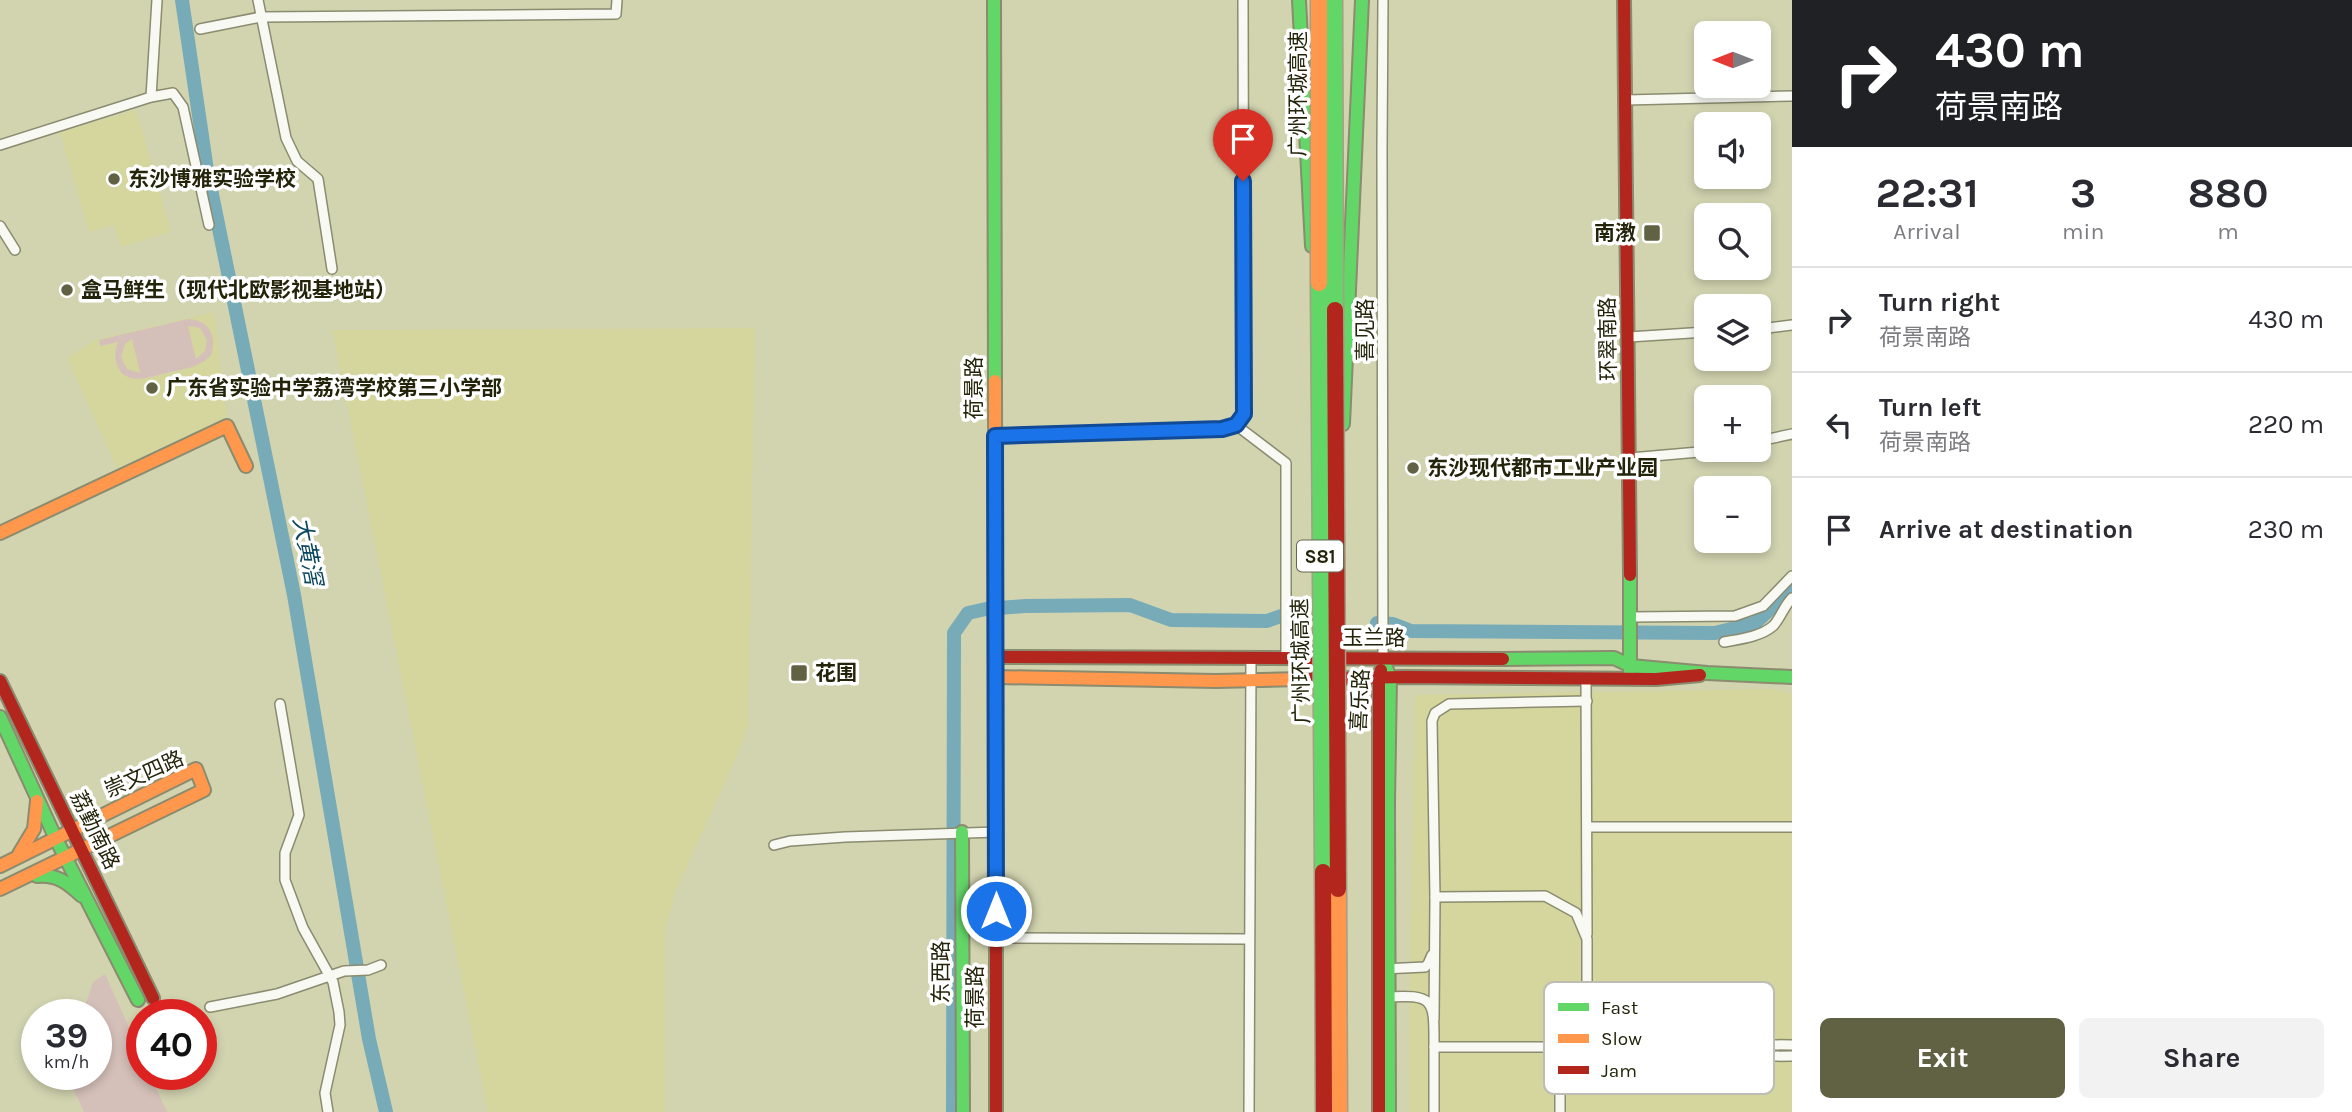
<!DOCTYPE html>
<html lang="en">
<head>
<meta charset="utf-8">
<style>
  body { margin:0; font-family:Karla,"Noto Sans SC",sans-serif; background:#f2f2f3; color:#2b2b33; height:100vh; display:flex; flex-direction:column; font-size:26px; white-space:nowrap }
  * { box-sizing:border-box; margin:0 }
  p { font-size:23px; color:#7c7c81 }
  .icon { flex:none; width:38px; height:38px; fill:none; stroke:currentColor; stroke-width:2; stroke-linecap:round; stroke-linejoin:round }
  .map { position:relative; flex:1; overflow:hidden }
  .side { display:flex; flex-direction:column; background:#fff; width:560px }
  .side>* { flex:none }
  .top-card { background:#202124; color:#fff; overflow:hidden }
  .needle { width:46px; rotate:270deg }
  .fabs { position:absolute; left:1694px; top:21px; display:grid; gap:14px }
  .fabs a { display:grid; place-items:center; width:77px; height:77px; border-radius:10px; background:#fff; box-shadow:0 4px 10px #0003; font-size:35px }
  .speed { position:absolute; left:21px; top:999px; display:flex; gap:14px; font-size:35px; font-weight:700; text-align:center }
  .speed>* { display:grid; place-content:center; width:91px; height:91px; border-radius:50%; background:#fff; box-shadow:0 4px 10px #0003; line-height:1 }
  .speed small { font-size:18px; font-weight:400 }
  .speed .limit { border:10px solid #d22; background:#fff; color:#111 }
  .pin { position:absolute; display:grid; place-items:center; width:60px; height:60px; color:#fff; margin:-72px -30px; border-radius:50% 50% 50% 0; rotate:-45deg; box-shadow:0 0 7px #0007 }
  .pin .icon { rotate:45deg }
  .me { position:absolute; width:77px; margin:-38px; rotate:0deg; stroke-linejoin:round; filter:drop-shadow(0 0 5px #0008) }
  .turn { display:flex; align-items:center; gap:24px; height:147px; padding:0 28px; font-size:32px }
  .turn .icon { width:91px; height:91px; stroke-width:2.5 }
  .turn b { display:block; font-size:49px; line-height:60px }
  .eta { display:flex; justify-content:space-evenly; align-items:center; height:119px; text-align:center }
  .eta b { font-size:42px; font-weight:700; line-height:49px }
  .cta { display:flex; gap:14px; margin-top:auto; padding:14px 28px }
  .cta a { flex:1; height:80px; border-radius:10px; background:#606243; color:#fff; font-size:28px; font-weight:700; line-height:80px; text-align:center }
  .cta a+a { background:#f2f2f3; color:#2b2b33 }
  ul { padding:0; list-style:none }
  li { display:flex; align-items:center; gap:21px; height:105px; padding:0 28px; border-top:2px solid #e1e1e2 }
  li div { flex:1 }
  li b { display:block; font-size:26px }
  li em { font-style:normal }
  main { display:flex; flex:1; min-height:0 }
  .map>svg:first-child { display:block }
</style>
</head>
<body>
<main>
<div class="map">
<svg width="1792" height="1112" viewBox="0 0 1792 1112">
  <rect width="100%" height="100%" fill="#d2d4b0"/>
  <g fill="#d4d69d">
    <polygon points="136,110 171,232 121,247 114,225 89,232 60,132"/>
    <polygon points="214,312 227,417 117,468 67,358 95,340"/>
    <polygon points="755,328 748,725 738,754 676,890 665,931 665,1112 488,1112 332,330"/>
    <polygon points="1773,689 1792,694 1792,1112 1410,1112 1410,997 1415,695"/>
  </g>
  <g fill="#d5c0b9" fill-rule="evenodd">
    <path d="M188 319C208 319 218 336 211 355 201 367 185 369 170 372 160 374 148 379 137 379 116 378 112 358 118 342L100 346 99 340ZM188 326 200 328 207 340 205 351 196 359ZM132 339 140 372V373L127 369 121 357 125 344Z"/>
    <polygon points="105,974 142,1056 142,1074 150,1075 167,1112 84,1112 67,1075 96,1074 96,1015 82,1015 93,982"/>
  </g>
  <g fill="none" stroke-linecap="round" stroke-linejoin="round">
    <g stroke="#78abb8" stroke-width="14">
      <polyline points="182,0 207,170 294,595 369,1039 386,1112"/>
      <polyline points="1377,623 1393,624 1411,631 1715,633 1755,623 1792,589"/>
      <polyline points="953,1112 954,633 968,613 986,609 1025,606 1130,605 1171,620 1267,621 1281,616"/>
    </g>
    <defs>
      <g id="street">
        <polyline points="258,0 286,138 297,161 318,179 332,269"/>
        <polyline points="200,29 261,17 616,14 617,0"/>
        <polyline points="151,97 157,0"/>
        <polyline points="1626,100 1792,96"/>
        <polyline points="0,145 151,97 173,93 183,107 209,225"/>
        <polyline points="0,226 15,250"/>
        <polyline points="1759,329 1792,325"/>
        <polyline points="1629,337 1706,332"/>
        <polyline points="1236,425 1286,463 1286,659"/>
        <polyline points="995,436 1222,429 1236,425 1244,414 1243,0"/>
        <polyline points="1759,441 1792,434"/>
        <polyline points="1630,458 1722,450"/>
        <polyline points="1631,617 1735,616 1763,606 1792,576"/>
        <path d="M1724 642C1740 639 1760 637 1773 626 1780 619 1784 606 1792 598"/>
        <polyline points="1383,660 1382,148 1383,0"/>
        <polyline points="1586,678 1587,934"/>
        <polyline points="280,704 299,815 285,853 285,880 303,928 333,982 339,1012 340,1025 325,1093 328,1112"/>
        <polyline points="1588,827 1792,827"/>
        <polyline points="774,845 790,841 845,837 997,832"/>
        <polyline points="1435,897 1432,721 1435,713 1449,704 1587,701"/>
        <polyline points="996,938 1248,939"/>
        <polyline points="1383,969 1425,967 1428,964 1432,955"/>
        <path d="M1385 997C1436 994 1434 1000 1434 1047H1587V939L1576 913 1545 896 1435 897 1434 1019"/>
        <polyline points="210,1007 277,994 344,971 368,970 381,965"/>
        <polyline points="1587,1043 1792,1045"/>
        <polyline points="1587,1058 1792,1056"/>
        <polyline points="1249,1112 1251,659"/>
        <polyline points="1434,1112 1434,1047"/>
        <polyline points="1560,1112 1560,1078 1587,1058 1587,1054"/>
      </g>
      <g id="fast">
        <polyline points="994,0 995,381"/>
        <polyline points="1299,0 1312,246"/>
        <polyline points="1343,424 1362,0"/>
        <polyline points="1503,659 1614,658 1631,666 1707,673 1792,677"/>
        <polyline points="1383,660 1390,678 1388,803 1389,1112"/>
        <polyline points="1630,671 1630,575"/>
        <polyline points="0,717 56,839 138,1000"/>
        <polyline points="962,832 963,1112"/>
        <path d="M37 876C57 874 68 883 82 896"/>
      </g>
      <g id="slow">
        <polyline points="995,381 996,881"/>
        <polyline points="0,533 227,426 246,466"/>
        <polyline points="997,677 1216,681 1302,679"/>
        <polyline points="19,854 34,829 37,801"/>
        <polyline points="0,866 196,769 204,790 0,889"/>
      </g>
      <g id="jam">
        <polyline points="1624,0 1630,575"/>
        <polyline points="997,657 1503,659"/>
        <polyline points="1302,679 1405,677 1656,679 1700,675"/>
        <polyline points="0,681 153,998"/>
        <polyline points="996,881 996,1112"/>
        <polyline points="1379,1112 1379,678 1381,670"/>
      </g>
    </defs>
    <use href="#street" stroke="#8a8b6f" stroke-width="12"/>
    <use href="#fast" stroke="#8a8b6f" stroke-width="16"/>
    <use href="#slow" stroke="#8a8b6f" stroke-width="16"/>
    <use href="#jam" stroke="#8a8b6f" stroke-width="16"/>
    <use href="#street" stroke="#f8f9f3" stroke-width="9"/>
    <use href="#fast" stroke="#63d668" stroke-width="12"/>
    <use href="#slow" stroke="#ff974d" stroke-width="12"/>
    <use href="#jam" stroke="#b3261e" stroke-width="12"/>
    <defs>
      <g id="fast-bridge">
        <polyline points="1334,0 1335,310"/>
        <polyline points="1319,283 1323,872"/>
      </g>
      <g id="slow-bridge">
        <polyline points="1319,0 1319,283"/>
        <polyline points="1338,889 1339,1112"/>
      </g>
      <g id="jam-bridge">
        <polyline points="1335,310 1338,889"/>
        <polyline points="1323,872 1324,1112"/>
      </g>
    </defs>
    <use href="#fast-bridge" stroke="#a69e86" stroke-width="19" stroke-linecap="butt"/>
    <use href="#slow-bridge" stroke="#a69e86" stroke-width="19" stroke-linecap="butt"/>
    <use href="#jam-bridge" stroke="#a69e86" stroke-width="19" stroke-linecap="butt"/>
    <use href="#fast-bridge" stroke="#63d668" stroke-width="16"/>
    <use href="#slow-bridge" stroke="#ff974d" stroke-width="16"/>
    <use href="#jam-bridge" stroke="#b3261e" stroke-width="16"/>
  </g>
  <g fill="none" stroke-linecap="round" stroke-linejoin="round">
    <defs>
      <polyline id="route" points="996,911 995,436 1222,429 1236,425 1244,414 1243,181"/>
    </defs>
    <use href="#route" stroke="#114b97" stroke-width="18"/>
    <use href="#route" stroke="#1a73e8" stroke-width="12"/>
  </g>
  <g fill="#606243" stroke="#fff" stroke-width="2.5">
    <circle cx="114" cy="179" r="7"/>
    <rect x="1643" y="224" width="18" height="18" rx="3.5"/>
    <circle cx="67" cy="290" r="7"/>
    <circle cx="152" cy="388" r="7"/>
    <circle cx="1413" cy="468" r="7"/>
    <rect x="790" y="664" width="18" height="18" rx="3.5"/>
  </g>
  <g text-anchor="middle" stroke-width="7" stroke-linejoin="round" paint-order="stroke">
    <rect fill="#fff" stroke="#656653" stroke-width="2" x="1297" y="540.5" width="46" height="31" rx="5"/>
    <g font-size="19" font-weight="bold" fill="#232409">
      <text x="1320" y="563">S81</text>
    </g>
    <g font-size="21" fill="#232409" stroke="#fff">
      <text transform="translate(1298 94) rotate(-90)" y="7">广州环城高速</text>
      <text transform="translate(1365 330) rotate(-90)" y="7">喜见路</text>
      <text transform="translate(1608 339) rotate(-91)" y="7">环翠南路</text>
      <text transform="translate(974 388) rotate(-90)" y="7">荷景路</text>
      <text x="1374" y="645">玉兰路</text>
      <text transform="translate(1301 661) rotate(-91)" y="7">广州环城高速</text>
      <text transform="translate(1360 700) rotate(-87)" y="7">喜乐路</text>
      <text transform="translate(144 774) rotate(-24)" y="7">崇文四路</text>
      <text transform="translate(95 830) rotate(64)" y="7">荔勤南路</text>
      <text transform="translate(941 972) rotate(-90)" y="7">东西路</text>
      <text transform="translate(975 997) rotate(-90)" y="7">荷景路</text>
    </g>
    <g font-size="21" font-weight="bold" fill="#232409" stroke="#fff" text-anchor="start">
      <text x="128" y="186">东沙博雅实验学校</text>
      <text x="1636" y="240" text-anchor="end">南漖</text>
      <text x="81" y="297">盒马鲜生（现代北欧影视基地站）</text>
      <text x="166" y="395">广东省实验中学荔湾学校第三小学部</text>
      <text x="1427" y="475">东沙现代都市工业产业园</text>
      <text x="815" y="680">花围</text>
    </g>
    <g font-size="23" font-style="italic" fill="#0a475f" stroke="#fff">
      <text transform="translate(308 551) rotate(79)" y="8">大黄滘</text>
    </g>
  </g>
  <rect x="1544" y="982" width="230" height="112" rx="10" fill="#fff" stroke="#bdbdb5" stroke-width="2"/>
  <rect x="1558" y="1003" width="31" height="8" fill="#63d668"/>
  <rect x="1558" y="1034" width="31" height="9" fill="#ff974d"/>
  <rect x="1558" y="1066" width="31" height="8" fill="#b3261e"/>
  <g font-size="19" fill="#232409">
    <text x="1601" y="1014">Fast</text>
    <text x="1601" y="1045">Slow</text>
    <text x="1601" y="1077">Jam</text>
  </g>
</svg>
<div class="fabs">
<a><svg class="needle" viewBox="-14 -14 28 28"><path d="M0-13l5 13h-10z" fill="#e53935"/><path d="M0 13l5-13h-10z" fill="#7c7c81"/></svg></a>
<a><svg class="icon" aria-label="sound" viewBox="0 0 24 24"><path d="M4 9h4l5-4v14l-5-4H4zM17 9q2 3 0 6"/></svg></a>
<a><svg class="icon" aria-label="search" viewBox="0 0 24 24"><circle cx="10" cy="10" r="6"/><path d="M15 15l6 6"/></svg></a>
<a><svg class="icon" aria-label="layers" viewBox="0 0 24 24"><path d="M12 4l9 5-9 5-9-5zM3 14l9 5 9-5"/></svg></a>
<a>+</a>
<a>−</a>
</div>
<div class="speed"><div>39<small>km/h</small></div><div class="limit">40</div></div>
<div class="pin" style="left:1243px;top:181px;background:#d93025"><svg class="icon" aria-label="arrive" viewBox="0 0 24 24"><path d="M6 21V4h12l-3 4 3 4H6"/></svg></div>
<svg class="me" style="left:996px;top:911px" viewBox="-20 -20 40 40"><circle r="17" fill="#1a73e8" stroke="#fff" stroke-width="3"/><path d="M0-11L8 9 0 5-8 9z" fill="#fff"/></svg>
</div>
<section class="side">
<div class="top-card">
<div class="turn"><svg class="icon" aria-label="right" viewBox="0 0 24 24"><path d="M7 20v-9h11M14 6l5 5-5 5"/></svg><div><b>430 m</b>荷景南路</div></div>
</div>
<div class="eta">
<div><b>22:31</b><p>Arrival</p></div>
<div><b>3</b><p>min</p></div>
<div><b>880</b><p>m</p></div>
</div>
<ul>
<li><svg class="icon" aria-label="right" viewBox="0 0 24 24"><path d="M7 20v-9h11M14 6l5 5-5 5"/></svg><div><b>Turn right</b><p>荷景南路</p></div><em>430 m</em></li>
<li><svg class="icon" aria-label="left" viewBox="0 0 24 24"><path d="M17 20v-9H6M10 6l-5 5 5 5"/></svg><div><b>Turn left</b><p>荷景南路</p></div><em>220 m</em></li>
<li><svg class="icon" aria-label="arrive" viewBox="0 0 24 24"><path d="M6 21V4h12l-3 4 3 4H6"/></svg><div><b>Arrive at destination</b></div><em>230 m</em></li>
</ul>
<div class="cta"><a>Exit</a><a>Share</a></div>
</section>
</main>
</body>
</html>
